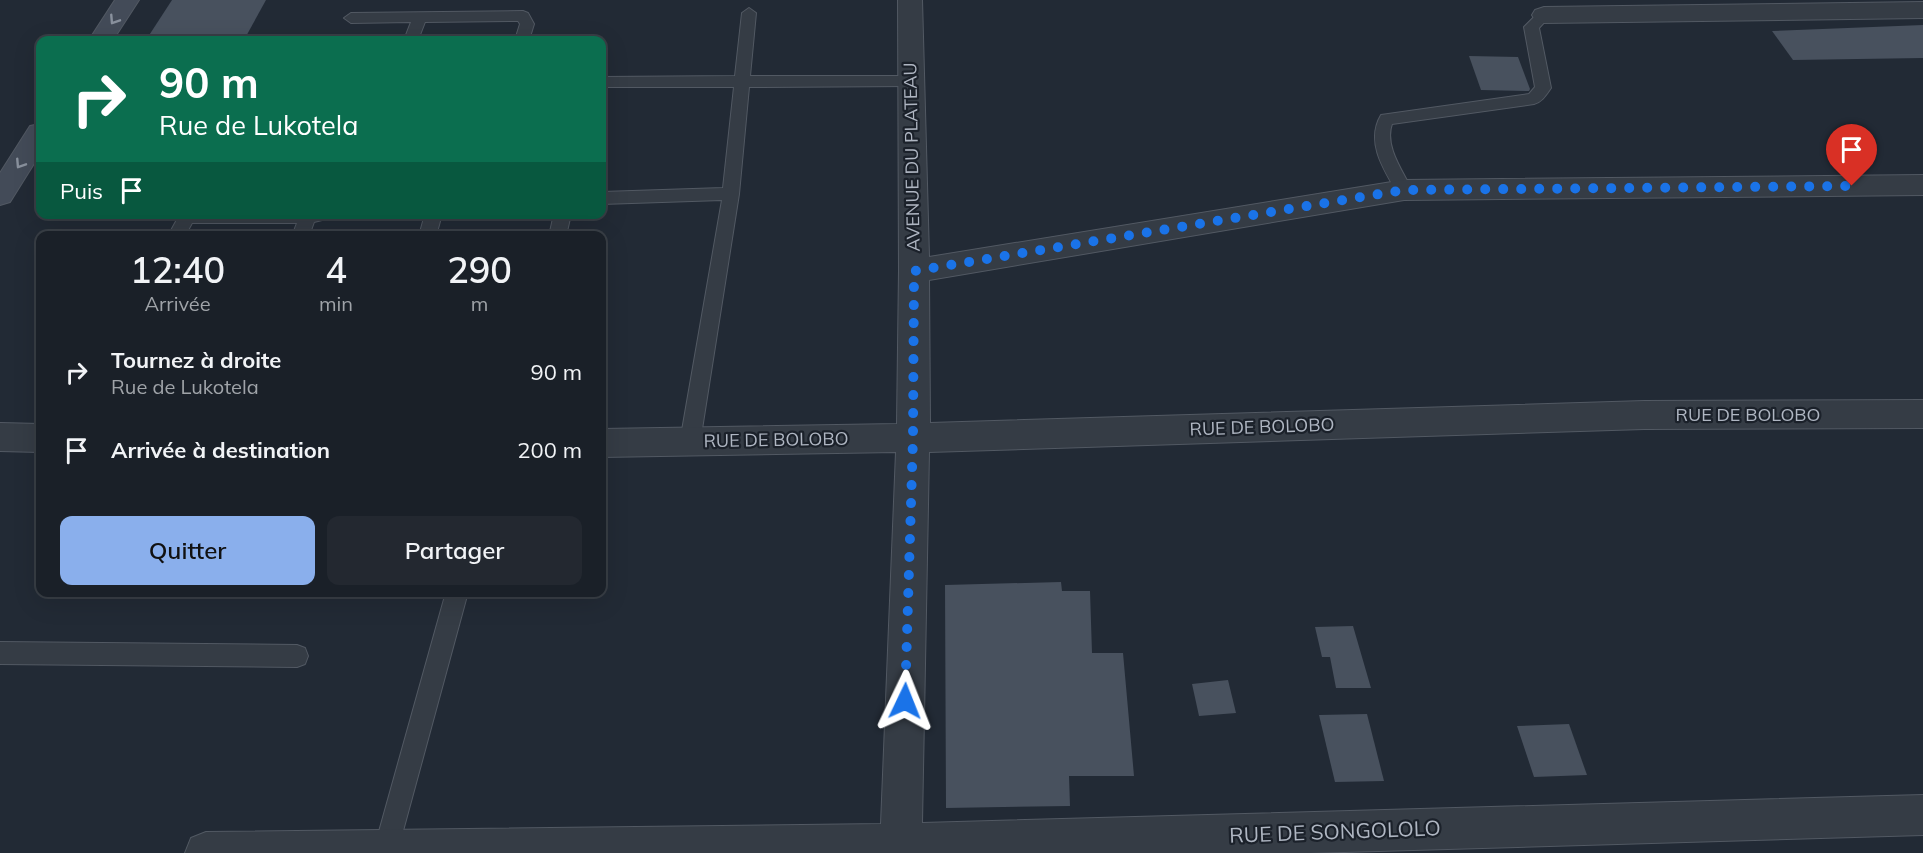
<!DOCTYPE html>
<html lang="fr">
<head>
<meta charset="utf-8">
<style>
  body { margin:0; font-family:Mulish,sans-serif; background:#232830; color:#f1f3f6; height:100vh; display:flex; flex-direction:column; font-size:22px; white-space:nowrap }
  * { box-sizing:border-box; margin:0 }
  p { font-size:20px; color:#9fa3a8 }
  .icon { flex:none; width:33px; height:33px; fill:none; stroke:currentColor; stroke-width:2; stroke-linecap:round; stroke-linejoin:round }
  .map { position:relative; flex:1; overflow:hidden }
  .details { position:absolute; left:36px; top:231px; width:570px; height:366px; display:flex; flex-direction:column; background:#1a2028; border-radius:12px; box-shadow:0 6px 24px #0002,0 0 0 2px #383e45 }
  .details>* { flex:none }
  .guide { position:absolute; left:36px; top:36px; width:570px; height:183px; border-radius:12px; box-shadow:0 6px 24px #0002,0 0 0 2px #383e45; background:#0b6e4f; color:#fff; overflow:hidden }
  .pin { position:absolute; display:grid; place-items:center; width:51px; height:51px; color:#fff; margin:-62px -26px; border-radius:50% 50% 50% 0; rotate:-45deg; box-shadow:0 0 6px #0007 }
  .pin .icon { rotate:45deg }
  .me { position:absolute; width:66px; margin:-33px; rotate:2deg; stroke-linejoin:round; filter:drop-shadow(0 0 4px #0008) }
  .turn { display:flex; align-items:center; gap:21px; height:126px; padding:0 24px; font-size:27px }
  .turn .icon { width:78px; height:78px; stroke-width:2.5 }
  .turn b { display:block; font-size:42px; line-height:51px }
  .then { display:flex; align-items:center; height:57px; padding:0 24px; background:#0003; gap:12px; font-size:22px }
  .eta { display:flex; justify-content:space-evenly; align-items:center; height:102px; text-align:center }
  .eta b { font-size:36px; font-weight:600; line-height:42px }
  .button { display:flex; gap:12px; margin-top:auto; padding:12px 24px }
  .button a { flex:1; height:69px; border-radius:12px; background:#8aafec; color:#111; font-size:24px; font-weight:600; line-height:69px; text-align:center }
  .button a+a { background:#232830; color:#f1f3f6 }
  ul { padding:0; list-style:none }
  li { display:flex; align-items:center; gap:18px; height:78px; padding:0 24px }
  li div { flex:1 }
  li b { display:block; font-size:22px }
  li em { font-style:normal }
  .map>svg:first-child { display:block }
</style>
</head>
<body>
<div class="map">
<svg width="1923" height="853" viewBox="0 0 1923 853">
  <rect width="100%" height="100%" fill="#222a35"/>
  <g fill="#48515e">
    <polygon points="172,0 266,0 244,40 146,40"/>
    <polygon points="1923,25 1923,58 1793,60 1772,31"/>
    <polygon points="1469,56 1518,57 1530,89 1529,91 1481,90"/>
    <polygon points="1061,582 1062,591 1090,591 1092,653 1123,653 1134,776 1069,776 1070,806 946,808 945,585"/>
    <polygon points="1353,626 1371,688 1336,688 1330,657 1322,657 1315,627"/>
    <polygon points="1228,680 1236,713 1199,716 1192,684"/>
    <polygon points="1367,714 1384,781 1335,782 1319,715"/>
    <polygon points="1569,724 1587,775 1534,777 1517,726"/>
  </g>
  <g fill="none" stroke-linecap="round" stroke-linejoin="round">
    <defs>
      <g id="service">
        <polygon points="749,8 756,13 750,76 910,76 918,81 910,86 749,87 739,194 700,442 697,448 690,450 683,448 680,442 722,200 602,204 602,192 723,188 734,87 602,87 602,77 735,76 742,13"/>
        <path d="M1544 10 1551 15 1539 28 1551 88C1546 95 1542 102 1534 104L1392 124C1384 146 1403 171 1412 190L1410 194H1398C1384 170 1365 142 1381 115L1529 94 1535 87 1524 27 1539 12Z"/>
        <polygon points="523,11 528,13 534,24 529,40 515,40 520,24 518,21 425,22 418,40 404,40 411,22 351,23 344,18 351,13"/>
        <polygon points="180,214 332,214 330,218 314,222 309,236 292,236 297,223 192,223 185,236 168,236"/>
        <polygon points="425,214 442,214 436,236 419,236"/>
        <polygon points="554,214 571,214 566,236 549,236"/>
        <polygon points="446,592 468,592 397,853 373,853"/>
        <polygon points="0,642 297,645 305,648 308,656 305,664 297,667 0,664"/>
      </g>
      <g id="minor">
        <polygon points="898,0 922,0 929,257 1404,180 1923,175 1923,195 1404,200 929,280 930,423 1644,401 1923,400 1923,428 1644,429 929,452 922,823 1923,795 1923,835 1310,853 185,853 191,838 206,832 881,824 896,452 602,457 602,429 897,424 899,271"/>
        <polygon points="1923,2 1923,18 1544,23 1535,20 1532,15 1535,10 1544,7"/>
        <polygon points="0,423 40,424 40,452 0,451"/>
      </g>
      <g id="secondary">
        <polygon points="115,0 139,0 113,40 89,40"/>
        <polygon points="40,124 40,154 10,202 0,205 0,173 30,126"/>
      </g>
    </defs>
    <use href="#service" stroke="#525963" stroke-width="2"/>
    <use href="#minor" stroke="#525963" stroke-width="2"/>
    <use href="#secondary" stroke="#525963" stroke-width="2"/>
    <use href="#service" fill="#353c45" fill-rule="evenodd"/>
    <use href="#minor" fill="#353c45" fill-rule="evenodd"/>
    <use href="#secondary" fill="#434b58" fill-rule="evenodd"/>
  </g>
  <defs><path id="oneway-chevron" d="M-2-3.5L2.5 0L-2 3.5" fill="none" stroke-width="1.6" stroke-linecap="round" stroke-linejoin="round" transform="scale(1.5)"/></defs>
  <g stroke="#89919d">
    <use href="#oneway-chevron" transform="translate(114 20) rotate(123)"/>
    <use href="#oneway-chevron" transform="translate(20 164) rotate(123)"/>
  </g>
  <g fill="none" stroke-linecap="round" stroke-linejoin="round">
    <polyline stroke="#1a73e8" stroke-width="10" stroke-dasharray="0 18" points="905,701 913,438 914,271 1404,190 1852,186"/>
  </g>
  <g text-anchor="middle" stroke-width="4.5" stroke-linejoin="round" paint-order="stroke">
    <g font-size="18" fill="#afb6c2" stroke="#1b212a">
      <text transform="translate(912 157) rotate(-91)" y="6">AVENUE DU PLATEAU</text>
      <text x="1748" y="421">RUE DE BOLOBO</text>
      <text transform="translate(1262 427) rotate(-2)" y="6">RUE DE BOLOBO</text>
      <text transform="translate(776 440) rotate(-1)" y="6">RUE DE BOLOBO</text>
    </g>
    <g font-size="21" fill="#afb6c2" stroke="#1b212a">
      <text transform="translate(1335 832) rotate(-2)" y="7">RUE DE SONGOLOLO</text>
    </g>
  </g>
</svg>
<div class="pin" style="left:1852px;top:186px;background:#d93025"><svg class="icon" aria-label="arrive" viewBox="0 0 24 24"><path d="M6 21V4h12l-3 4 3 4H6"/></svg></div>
<svg class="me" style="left:905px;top:701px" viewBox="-20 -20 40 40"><path d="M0-17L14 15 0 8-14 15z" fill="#1a73e8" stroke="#fff" stroke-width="4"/></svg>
<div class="guide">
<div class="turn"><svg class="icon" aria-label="right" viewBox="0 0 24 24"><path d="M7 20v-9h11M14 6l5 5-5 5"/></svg><div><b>90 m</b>Rue de Lukotela</div></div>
<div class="then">Puis<svg class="icon" aria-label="arrive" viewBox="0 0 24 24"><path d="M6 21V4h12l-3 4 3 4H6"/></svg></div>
</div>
<section class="details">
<div class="eta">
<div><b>12:40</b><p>Arrivée</p></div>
<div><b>4</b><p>min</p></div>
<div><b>290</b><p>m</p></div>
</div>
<ul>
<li><svg class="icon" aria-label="right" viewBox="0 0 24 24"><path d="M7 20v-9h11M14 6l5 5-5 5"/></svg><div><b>Tournez à droite</b><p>Rue de Lukotela</p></div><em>90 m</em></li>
<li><svg class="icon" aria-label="arrive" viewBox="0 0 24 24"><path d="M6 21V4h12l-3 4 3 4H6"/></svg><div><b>Arrivée à destination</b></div><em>200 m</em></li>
</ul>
<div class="button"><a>Quitter</a><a>Partager</a></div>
</section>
</div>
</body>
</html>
